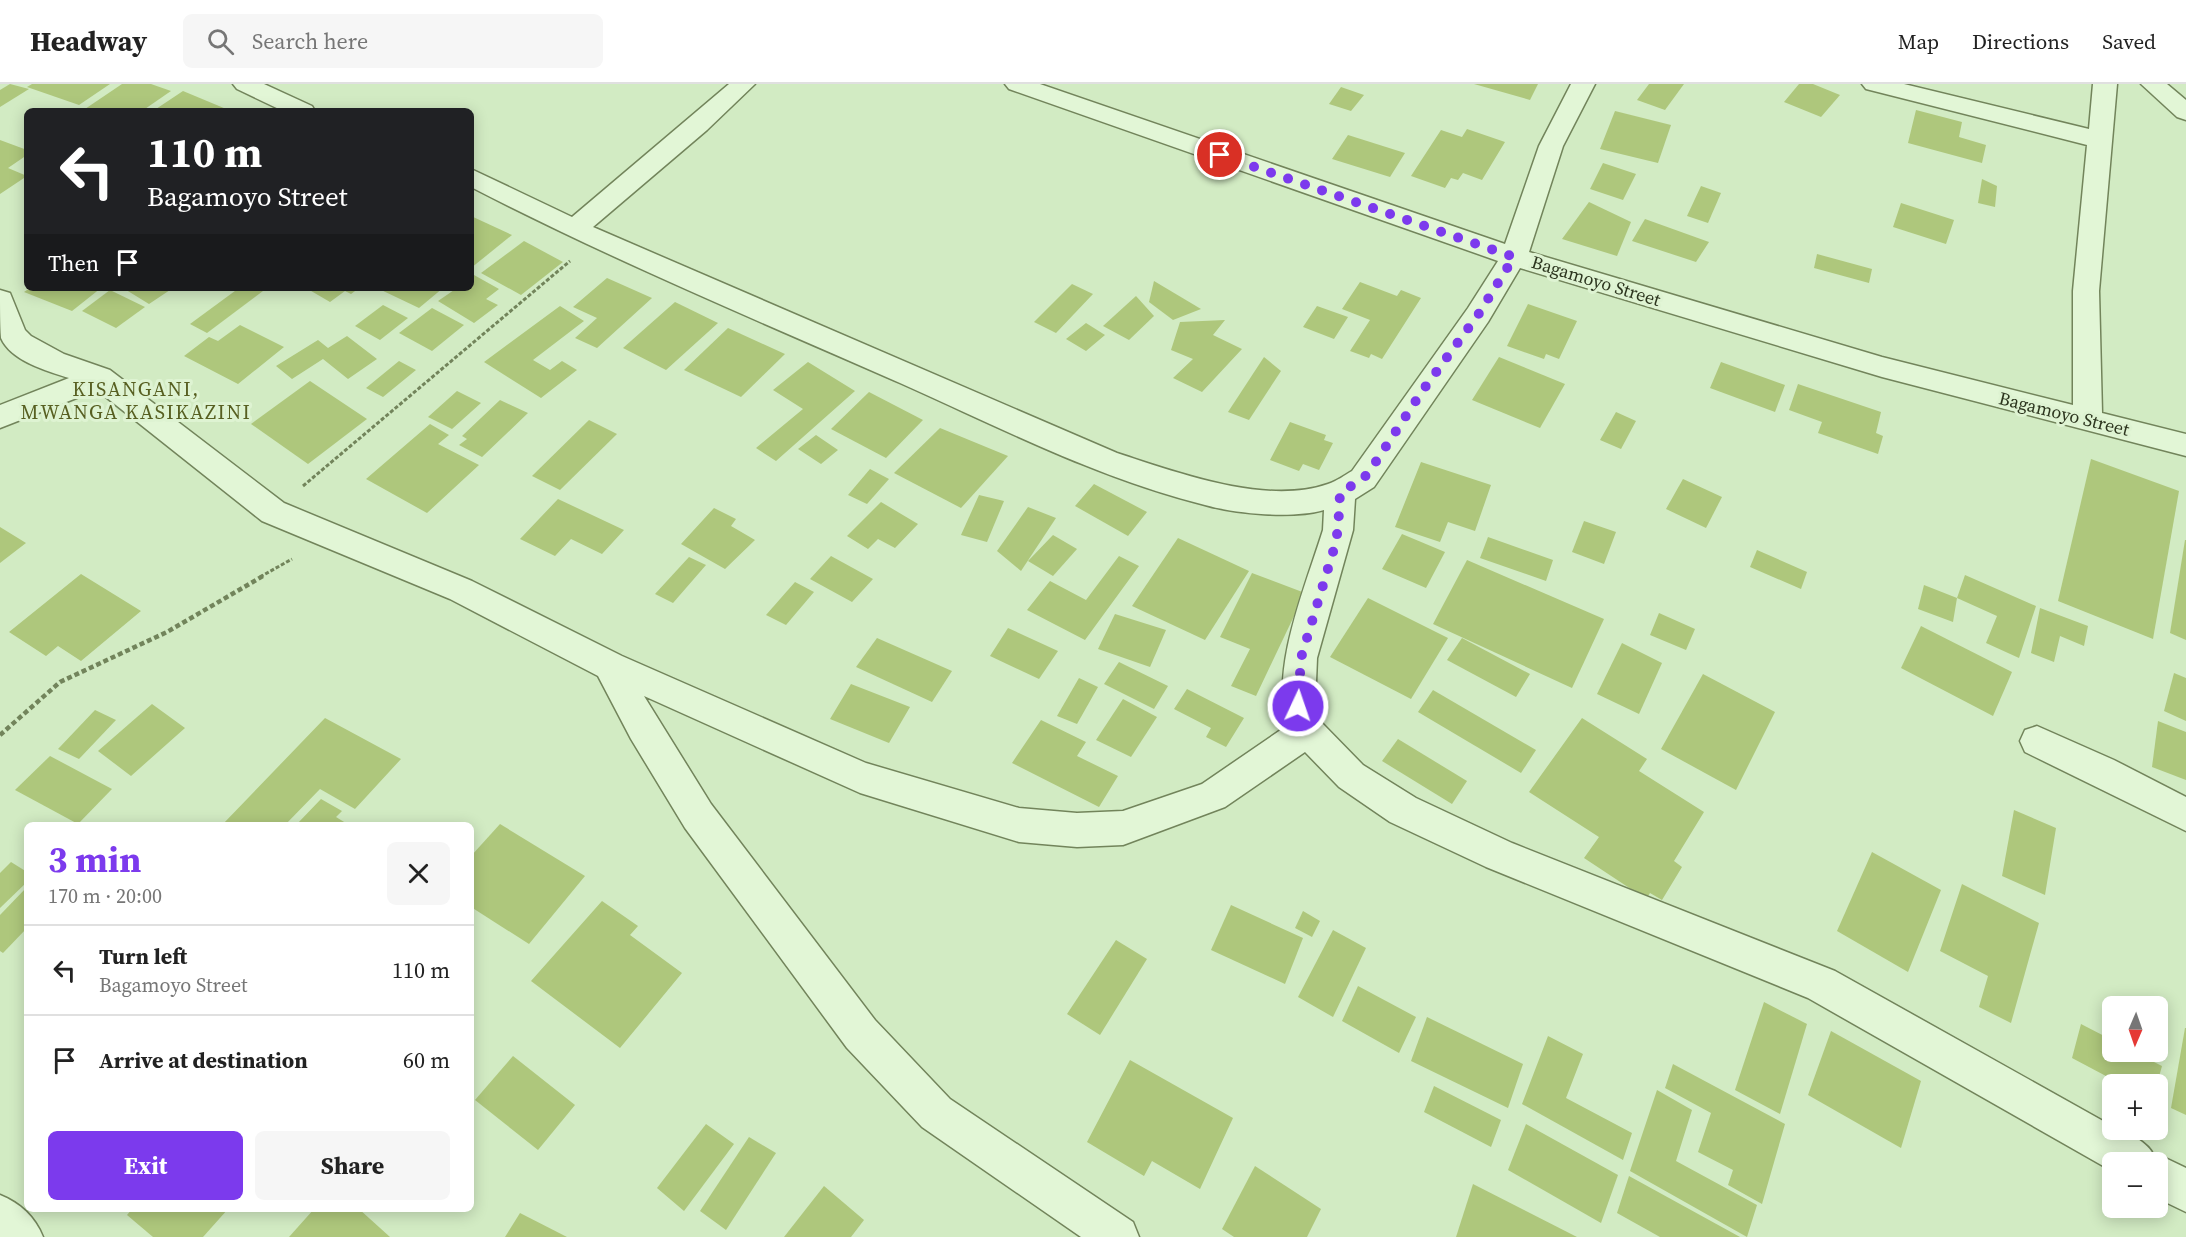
<!DOCTYPE html>
<html lang="en">
<head>
<meta charset="utf-8">
<style>
  body { margin:0; font-family:"Source Serif 4",serif; background:#f6f6f6; color:#222; height:100vh; display:flex; flex-direction:column; font-size:22px; white-space:nowrap }
  * { box-sizing:border-box; margin:0 }
  p { font-size:20px; color:#767676 }
  .icon { flex:none; width:33px; height:33px; fill:none; stroke:currentColor; stroke-width:2; stroke-linecap:round; stroke-linejoin:round }
  .map { position:relative; flex:1; overflow:hidden }
  .panel { position:absolute; left:24px; top:738px; width:450px; height:390px; display:flex; flex-direction:column; background:#fff; border-radius:9px; box-shadow:0 3px 15px #0003 }
  .panel>* { flex:none }
  .top-card { position:absolute; left:24px; top:24px; width:450px; height:183px; border-radius:9px; box-shadow:0 3px 15px #0003; background:#202124; color:#fff; overflow:hidden }
  .needle { width:39px; rotate:182deg }
  .controls { position:absolute; left:2102px; top:912px; display:grid; gap:12px }
  .controls a { display:grid; place-items:center; width:66px; height:66px; border-radius:9px; background:#fff; box-shadow:0 3px 15px #0003; font-size:30px }
  .pin { position:absolute; display:grid; place-items:center; width:51px; height:51px; color:#fff; margin:-26px; border:3px solid #fff; border-radius:50%; box-shadow:0 2px 6px #0007 }
  .me { position:absolute; width:66px; margin:-33px; rotate:3deg; stroke-linejoin:round; filter:drop-shadow(0 0 4px #0008) }
  .turn { display:flex; align-items:center; gap:21px; height:126px; padding:0 24px; font-size:27px }
  .turn .icon { width:78px; height:78px; stroke-width:2.5 }
  .turn b { display:block; font-size:42px; line-height:51px }
  .then { display:flex; align-items:center; height:57px; padding:0 24px; background:#0003; gap:12px; font-size:22px }
  .round { display:grid; place-items:center; flex:none; width:63px; height:63px; border-radius:9px; background:#f6f6f6 }
  .summary { display:flex; align-items:center; justify-content:space-between; height:102px; padding:0 24px }
  h1 { font-size:36px; font-weight:700; line-height:45px; color:#7c3aed }
  .action { display:flex; gap:12px; margin-top:auto; padding:12px 24px }
  .action a { flex:1; height:69px; border-radius:9px; background:#7c3aed; color:#fff; font-size:24px; font-weight:700; line-height:69px; text-align:center }
  .action a+a { background:#f6f6f6; color:#222 }
  ul { padding:0; list-style:none }
  li { display:flex; align-items:center; gap:18px; height:90px; padding:0 24px; border-top:2px solid #e0e0e0 }
  li div { flex:1 }
  li b { display:block; font-size:22px }
  li em { font-style:normal }
  header { display:flex; align-items:center; gap:36px; box-sizing:border-box; height:84px; padding:0 30px; background:#fff; border-bottom:2px solid #e0e0e0 }
  header strong { font-size:28px }
  nav { display:flex; gap:33px; margin-inline-start:auto; font-size:21px }
  .search { width:420px; height:54px; background:#f6f6f6; display:flex; align-items:center; gap:15px; box-sizing:border-box; padding:0 21px; border-radius:9px; color:#767676; font-size:22px }
  .map>svg:first-child { display:block }
</style>
</head>
<body>
<header>
<strong>Headway</strong>
<div class="search"><svg class="icon" aria-label="search" viewBox="0 0 24 24"><circle cx="10" cy="10" r="6"/><path d="M15 15l6 6"/></svg>Search here</div>
<nav><a>Map</a><a>Directions</a><a>Saved</a></nav>
</header>
<div class="map">
<svg width="2186" height="1153" viewBox="0 0 2186 1153">
  <rect width="100%" height="100%" fill="#d2ebc3"/>
  <g fill="#aec77c">
    <polygon points="10,0 29,5 0,23 0,6"/>
    <polygon points="32,0 110,0 79,21 27,3"/>
    <polygon points="122,0 151,0 171,7 142,27 82,27"/>
    <polygon points="1474,0 1538,0 1530,16"/>
    <polygon points="1649,0 1684,0 1665,26 1637,16"/>
    <polygon points="1799,0 1813,0 1840,11 1821,33 1784,18"/>
    <polygon points="1341,3 1364,11 1351,27 1329,20"/>
    <polygon points="183,7 231,27 153,27"/>
    <polygon points="1916,26 1962,38 1959,53 1986,61 1982,79 1908,59"/>
    <polygon points="1615,27 1671,41 1658,79 1600,65"/>
    <polygon points="1467,45 1505,58 1482,96 1463,89 1458,96 1451,94 1445,104 1411,92 1441,46 1462,53"/>
    <polygon points="1348,51 1405,69 1390,93 1332,75"/>
    <polygon points="0,56 27,66 27,71 8,84 27,92 0,110"/>
    <polygon points="1603,79 1636,90 1623,116 1590,105"/>
    <polygon points="1982,95 1997,102 1995,123 1978,119"/>
    <polygon points="1701,102 1721,109 1708,139 1687,132"/>
    <polygon points="1589,118 1631,138 1617,172 1562,155"/>
    <polygon points="1901,119 1954,136 1946,160 1893,143"/>
    <polygon points="471,132 512,151 471,184"/>
    <polygon points="1645,135 1709,158 1696,178 1632,157"/>
    <polygon points="524,157 563,178 521,211 481,189"/>
    <polygon points="1817,170 1872,185 1869,199 1814,184"/>
    <polygon points="474,191 499,205 486,215 498,221 474,239 438,217 457,204 471,204 471,194"/>
    <polygon points="607,194 652,214 597,264 575,254 597,234 573,223"/>
    <polygon points="1154,197 1201,225 1173,236 1149,218"/>
    <polygon points="1360,198 1397,212 1401,206 1421,214 1382,275 1371,270 1369,274 1350,267 1370,236 1342,225"/>
    <polygon points="1072,200 1093,210 1056,249 1034,238"/>
    <polygon points="30,204 101,204 72,227 24,208"/>
    <polygon points="123,204 173,204 149,220"/>
    <polygon points="239,204 267,204 207,249 190,240"/>
    <polygon points="306,204 359,204 351,210 345,207 330,218"/>
    <polygon points="377,204 443,204 419,224"/>
    <polygon points="110,206 145,223 116,244 82,227"/>
    <polygon points="1136,212 1154,232 1129,256 1103,242"/>
    <polygon points="675,218 718,239 666,286 623,264"/>
    <polygon points="1528,220 1577,237 1559,275 1546,270 1544,275 1507,262"/>
    <polygon points="383,221 408,234 380,256 355,242"/>
    <polygon points="560,222 584,237 533,276 550,286 562,277 577,286 541,314 484,278"/>
    <polygon points="1317,222 1348,233 1334,255 1303,243"/>
    <polygon points="432,224 464,241 432,267 399,249"/>
    <polygon points="1225,236 1213,251 1242,265 1202,308 1173,294 1193,275 1171,266 1180,238"/>
    <polygon points="1086,239 1105,251 1086,267 1066,255"/>
    <polygon points="240,241 284,263 238,300 184,272 209,253 218,257"/>
    <polygon points="728,244 785,270 741,313 684,286"/>
    <polygon points="347,252 377,275 348,295 323,275 292,295 276,282 318,256 328,264"/>
    <polygon points="1264,273 1281,287 1249,336 1228,328"/>
    <polygon points="1499,273 1565,300 1540,344 1472,316"/>
    <polygon points="399,277 416,286 383,313 366,304"/>
    <polygon points="808,278 855,307 776,377 756,364 803,325 773,306"/>
    <polygon points="1721,278 1785,301 1775,328 1710,304"/>
    <polygon points="310,297 367,335 308,380 251,340"/>
    <polygon points="1798,300 1881,328 1876,349 1883,352 1878,370 1818,349 1822,338 1789,326"/>
    <polygon points="457,307 481,319 452,345 428,333"/>
    <polygon points="869,308 923,336 886,374 831,345"/>
    <polygon points="500,316 528,329 482,373 459,361 467,355 462,352"/>
    <polygon points="1616,328 1636,337 1621,365 1600,356"/>
    <polygon points="589,336 617,350 560,406 532,392"/>
    <polygon points="1290,338 1326,351 1324,356 1333,359 1319,386 1303,380 1299,387 1270,376"/>
    <polygon points="430,340 449,351 438,360 479,381 427,429 366,395"/>
    <polygon points="940,344 1008,372 961,424 894,389"/>
    <polygon points="816,351 838,366 821,380 798,365"/>
    <polygon points="2091,375 2179,407 2153,555 2058,517"/>
    <polygon points="1421,378 1491,401 1475,447 1448,438 1440,458 1395,443"/>
    <polygon points="870,385 889,395 867,420 848,411"/>
    <polygon points="1683,395 1722,413 1706,444 1666,425"/>
    <polygon points="1094,400 1147,428 1128,452 1075,422"/>
    <polygon points="979,411 1004,417 987,458 961,451"/>
    <polygon points="558,415 624,446 602,470 571,455 555,472 520,455"/>
    <polygon points="881,418 918,440 895,464 878,455 868,465 847,452"/>
    <polygon points="1028,423 1056,434 1021,487 997,467"/>
    <polygon points="714,424 736,435 731,442 755,456 725,485 681,460"/>
    <polygon points="1584,437 1616,448 1604,480 1572,468"/>
    <polygon points="0,443 26,459 0,479"/>
    <polygon points="1402,450 1445,468 1426,504 1382,485"/>
    <polygon points="1053,451 1077,465 1053,492 1028,477"/>
    <polygon points="1488,453 1553,476 1546,497 1480,474"/>
    <polygon points="1178,454 1249,487 1205,556 1132,522"/>
    <polygon points="2185,456 2186,456 2186,556 2170,549"/>
    <polygon points="1757,466 1807,488 1801,505 1750,483"/>
    <polygon points="831,472 873,495 852,518 810,495"/>
    <polygon points="1119,472 1139,482 1085,556 1027,526 1050,497 1086,516"/>
    <polygon points="689,473 706,481 673,519 655,510"/>
    <polygon points="1467,476 1604,535 1572,604 1433,540"/>
    <polygon points="1252,489 1305,509 1256,612 1231,602 1250,565 1220,553"/>
    <polygon points="81,490 141,527 81,577 58,562 46,572 9,548"/>
    <polygon points="1965,491 2036,522 2019,574 1986,559 1997,532 1957,514 1953,538 1918,525 1924,501 1957,514"/>
    <polygon points="795,498 814,508 786,541 766,531"/>
    <polygon points="1368,514 1448,554 1411,615 1330,573"/>
    <polygon points="2040,524 2088,542 2084,562 2060,552 2054,578 2031,569"/>
    <polygon points="1659,529 1695,545 1686,566 1650,551"/>
    <polygon points="1115,530 1166,546 1150,583 1098,565"/>
    <polygon points="1921,542 2012,588 1993,632 1901,584"/>
    <polygon points="1008,544 1058,567 1039,595 990,572"/>
    <polygon points="877,554 952,587 932,618 856,583"/>
    <polygon points="1462,554 1530,590 1516,613 1447,576"/>
    <polygon points="1622,559 1662,579 1639,630 1597,610"/>
    <polygon points="1119,578 1168,602 1154,625 1104,600"/>
    <polygon points="2174,589 2186,594 2186,637 2164,627"/>
    <polygon points="1703,590 1775,628 1736,706 1661,665"/>
    <polygon points="1079,594 1098,603 1077,640 1057,632"/>
    <polygon points="851,600 910,623 889,659 830,635"/>
    <polygon points="1187,605 1244,634 1226,663 1206,653 1211,644 1174,625"/>
    <polygon points="1433,606 1536,666 1521,689 1418,628"/>
    <polygon points="1123,615 1157,633 1131,673 1096,656"/>
    <polygon points="152,620 185,644 131,692 98,667"/>
    <polygon points="95,626 116,636 79,675 58,665"/>
    <polygon points="325,634 401,675 355,725 320,705 285,741 222,741"/>
    <polygon points="1582,634 1647,675 1639,687 1704,728 1674,777 1682,783 1662,816 1650,809 1646,815 1584,774 1599,753 1529,708"/>
    <polygon points="1041,636 1086,658 1077,672 1118,692 1099,723 1012,679"/>
    <polygon points="2158,637 2186,648 2186,696 2152,683"/>
    <polygon points="1398,655 1467,697 1452,720 1382,677"/>
    <polygon points="50,672 112,705 78,740 15,706"/>
    <polygon points="321,715 342,727 336,733 349,741 297,740"/>
    <polygon points="2014,726 2056,744 2045,811 2002,792"/>
    <polygon points="500,740 585,792 529,860 471,823 471,772"/>
    <polygon points="1872,768 1941,806 1908,888 1837,847"/>
    <polygon points="11,778 27,788 27,798 0,824 0,789"/>
    <polygon points="1962,800 2039,839 2011,939 1979,923 1988,892 1940,867"/>
    <polygon points="27,803 27,844 3,869 0,867 0,831"/>
    <polygon points="602,817 638,842 630,851 682,889 620,964 531,897"/>
    <polygon points="1231,821 1303,854 1285,900 1211,866"/>
    <polygon points="1303,827 1320,837 1312,853 1295,844"/>
    <polygon points="1333,846 1366,864 1333,933 1298,913"/>
    <polygon points="1116,856 1147,875 1100,951 1067,930"/>
    <polygon points="1358,902 1416,933 1399,969 1342,937"/>
    <polygon points="1764,918 1807,940 1780,1030 1735,1006"/>
    <polygon points="1427,933 1523,980 1508,1024 1411,977"/>
    <polygon points="2081,940 2112,956 2112,968 2134,968 2162,982 2157,1000 2121,1000 2072,974"/>
    <polygon points="2185,944 2186,944 2186,1031 2171,1024"/>
    <polygon points="1831,947 1921,997 1901,1064 1808,1011"/>
    <polygon points="1548,952 1583,970 1566,1014 1632,1049 1623,1076 1522,1020"/>
    <polygon points="513,972 575,1021 538,1066 475,1016"/>
    <polygon points="1130,976 1233,1034 1200,1105 1152,1077 1144,1092 1087,1058"/>
    <polygon points="1673,980 1785,1040 1762,1120 1728,1101 1733,1086 1698,1068 1711,1029 1665,1004"/>
    <polygon points="1434,1002 1501,1036 1491,1063 1424,1028"/>
    <polygon points="1657,1006 1692,1026 1676,1077 1757,1121 1747,1153 1630,1087"/>
    <polygon points="706,1040 734,1060 684,1127 657,1104"/>
    <polygon points="1526,1040 1618,1091 1601,1139 1508,1086"/>
    <polygon points="749,1053 776,1069 726,1146 700,1127"/>
    <polygon points="1255,1082 1321,1125 1307,1153 1234,1153 1222,1145"/>
    <polygon points="1629,1092 1740,1153 1660,1153 1617,1129"/>
    <polygon points="1473,1100 1577,1153 1456,1153"/>
    <polygon points="824,1102 864,1136 851,1153 784,1153"/>
    <polygon points="132,1125 228,1125 203,1153 153,1153 127,1131"/>
    <polygon points="314,1125 359,1125 390,1153 289,1153"/>
    <polygon points="520,1129 567,1153 505,1153"/>
  </g>
  <g fill="none" stroke-linecap="round" stroke-linejoin="round">
    <defs>
      <g id="minor">
        <polygon points="233,0 264,0 312,22 315,27 283,27 237,5"/>
        <path d="M729 0H755L707 46 593 143 1117 369C1176 388 1266 422 1328 400 1337 397 1345 391 1352 387L1468 224 1498 177 1009 5 1005 0H1040L1505 160 1539 62 1571 0H1595L1563 62 1529 168 1882 273 2073 321V207L2087 61 1866 5 1862 0H1904L2089 45 2093 0H2117L2099 207 2102 329 2186 350V372L1882 293 1520 184 1488 238 1374 403 1355 415 1353 446 1317 574 1315 622 1321 638 1363 681 1416 714 1512 759 1835 887 2112 1042V1046C2126 1046 2149 1059 2154 1072L2157 1070 2186 1084V1128L2157 1114V1078H2112V1087L1808 914 1486 783 1390 738 1339 703 1305 668 1225 723 1123 761 1077 763 1019 758 860 709 644 612 711 720 875 936 950 1015 1133 1138 1139 1153H1081L922 1043 847 964 685 744 631 655 598 592 450 515 262 437 97 306 0 344V321L69 294C47 287 11 277 1 254 0 241 0 220 0 206L10 209 25 246 31 252 64 270 110 286 284 419 472 497 622 572 866 679 1019 724 1077 729 1123 727 1202 700 1288 641C1269 587 1306 501 1323 446L1324 426C1292 435 1237 430 1205 421 1099 395 999 343 900 299 756 236 611 175 471 103V85L572 133Z"/>
        <polygon points="2141,0 2167,0 2186,16 2186,36 2177,33"/>
        <polygon points="2037,642 2114,676 2186,713 2186,747 2025,668 2020,657 2025,646"/>
        <path d="M0 1111C20 1119 35 1133 43 1153H0Z"/>
      </g>
    </defs>
    <use href="#minor" stroke="#72845b" stroke-width="3"/>
    <g stroke="#72845b" stroke-width="3" stroke-dasharray="4 2" stroke-linecap="butt">
      <polyline points="303,402 570,177"/>
      <polyline points="260,493 292,475"/>
    </g>
    <polyline stroke="#72845b" stroke-width="4.5" stroke-dasharray="5 3" stroke-linecap="butt" points="0,651 60,598 167,548 263,492"/>
    <use href="#minor" fill="#e2f6d6" fill-rule="evenodd"/>
  </g>
  <g fill="none" stroke-linecap="round" stroke-linejoin="round">
    <polyline stroke="#7c3aed" stroke-width="10" stroke-dasharray="0 18" points="1220,71 1514,173 1478,231 1423,306 1375,379 1364,394 1340,409 1338,446 1333,468 1301,574 1298,622"/>
  </g>
  <g text-anchor="middle" stroke-width="6" stroke-linejoin="round" paint-order="stroke">
    <g font-size="18" fill="#2c351e" stroke="#def3d2">
      <text transform="translate(1596 197) rotate(17)" y="6">Bagamoyo Street</text>
      <text transform="translate(2064 330) rotate(14)" y="6">Bagamoyo Street</text>
    </g>
    <g font-size="20" letter-spacing="1.5" fill="#575f21" stroke="#def3d2">
      <text x="136" y="312">KISANGANI,<tspan x="136" dy="23">MWANGA KASIKAZINI</tspan></text>
    </g>
  </g>
</svg>
<div class="controls">
<a><svg class="needle" viewBox="-14 -14 28 28"><path d="M0-13l5 13h-10z" fill="#e53935"/><path d="M0 13l5-13h-10z" fill="#767676"/></svg></a>
<a>+</a>
<a>−</a>
</div>
<div class="pin" style="left:1220px;top:71px;background:#d93025"><svg class="icon" aria-label="arrive" viewBox="0 0 24 24"><path d="M6 21V4h12l-3 4 3 4H6"/></svg></div>
<svg class="me" style="left:1298px;top:622px" viewBox="-20 -20 40 40"><circle r="17" fill="#7c3aed" stroke="#fff" stroke-width="3"/><path d="M0-11L8 9 0 5-8 9z" fill="#fff"/></svg>
<div class="top-card">
<div class="turn"><svg class="icon" aria-label="left" viewBox="0 0 24 24"><path d="M17 20v-9H6M10 6l-5 5 5 5"/></svg><div><b>110 m</b>Bagamoyo Street</div></div>
<div class="then">Then<svg class="icon" aria-label="arrive" viewBox="0 0 24 24"><path d="M6 21V4h12l-3 4 3 4H6"/></svg></div>
</div>
<section class="panel">
<div class="summary"><div><h1>3 min</h1><p>170 m · 20:00</p></div><a class="round"><svg class="icon" aria-label="close" viewBox="0 0 24 24"><path d="M6 6l12 12M18 6L6 18"/></svg></a></div>
<ul>
<li><svg class="icon" aria-label="left" viewBox="0 0 24 24"><path d="M17 20v-9H6M10 6l-5 5 5 5"/></svg><div><b>Turn left</b><p>Bagamoyo Street</p></div><em>110 m</em></li>
<li><svg class="icon" aria-label="arrive" viewBox="0 0 24 24"><path d="M6 21V4h12l-3 4 3 4H6"/></svg><div><b>Arrive at destination</b></div><em>60 m</em></li>
</ul>
<div class="action"><a>Exit</a><a>Share</a></div>
</section>
</div>
</body>
</html>
